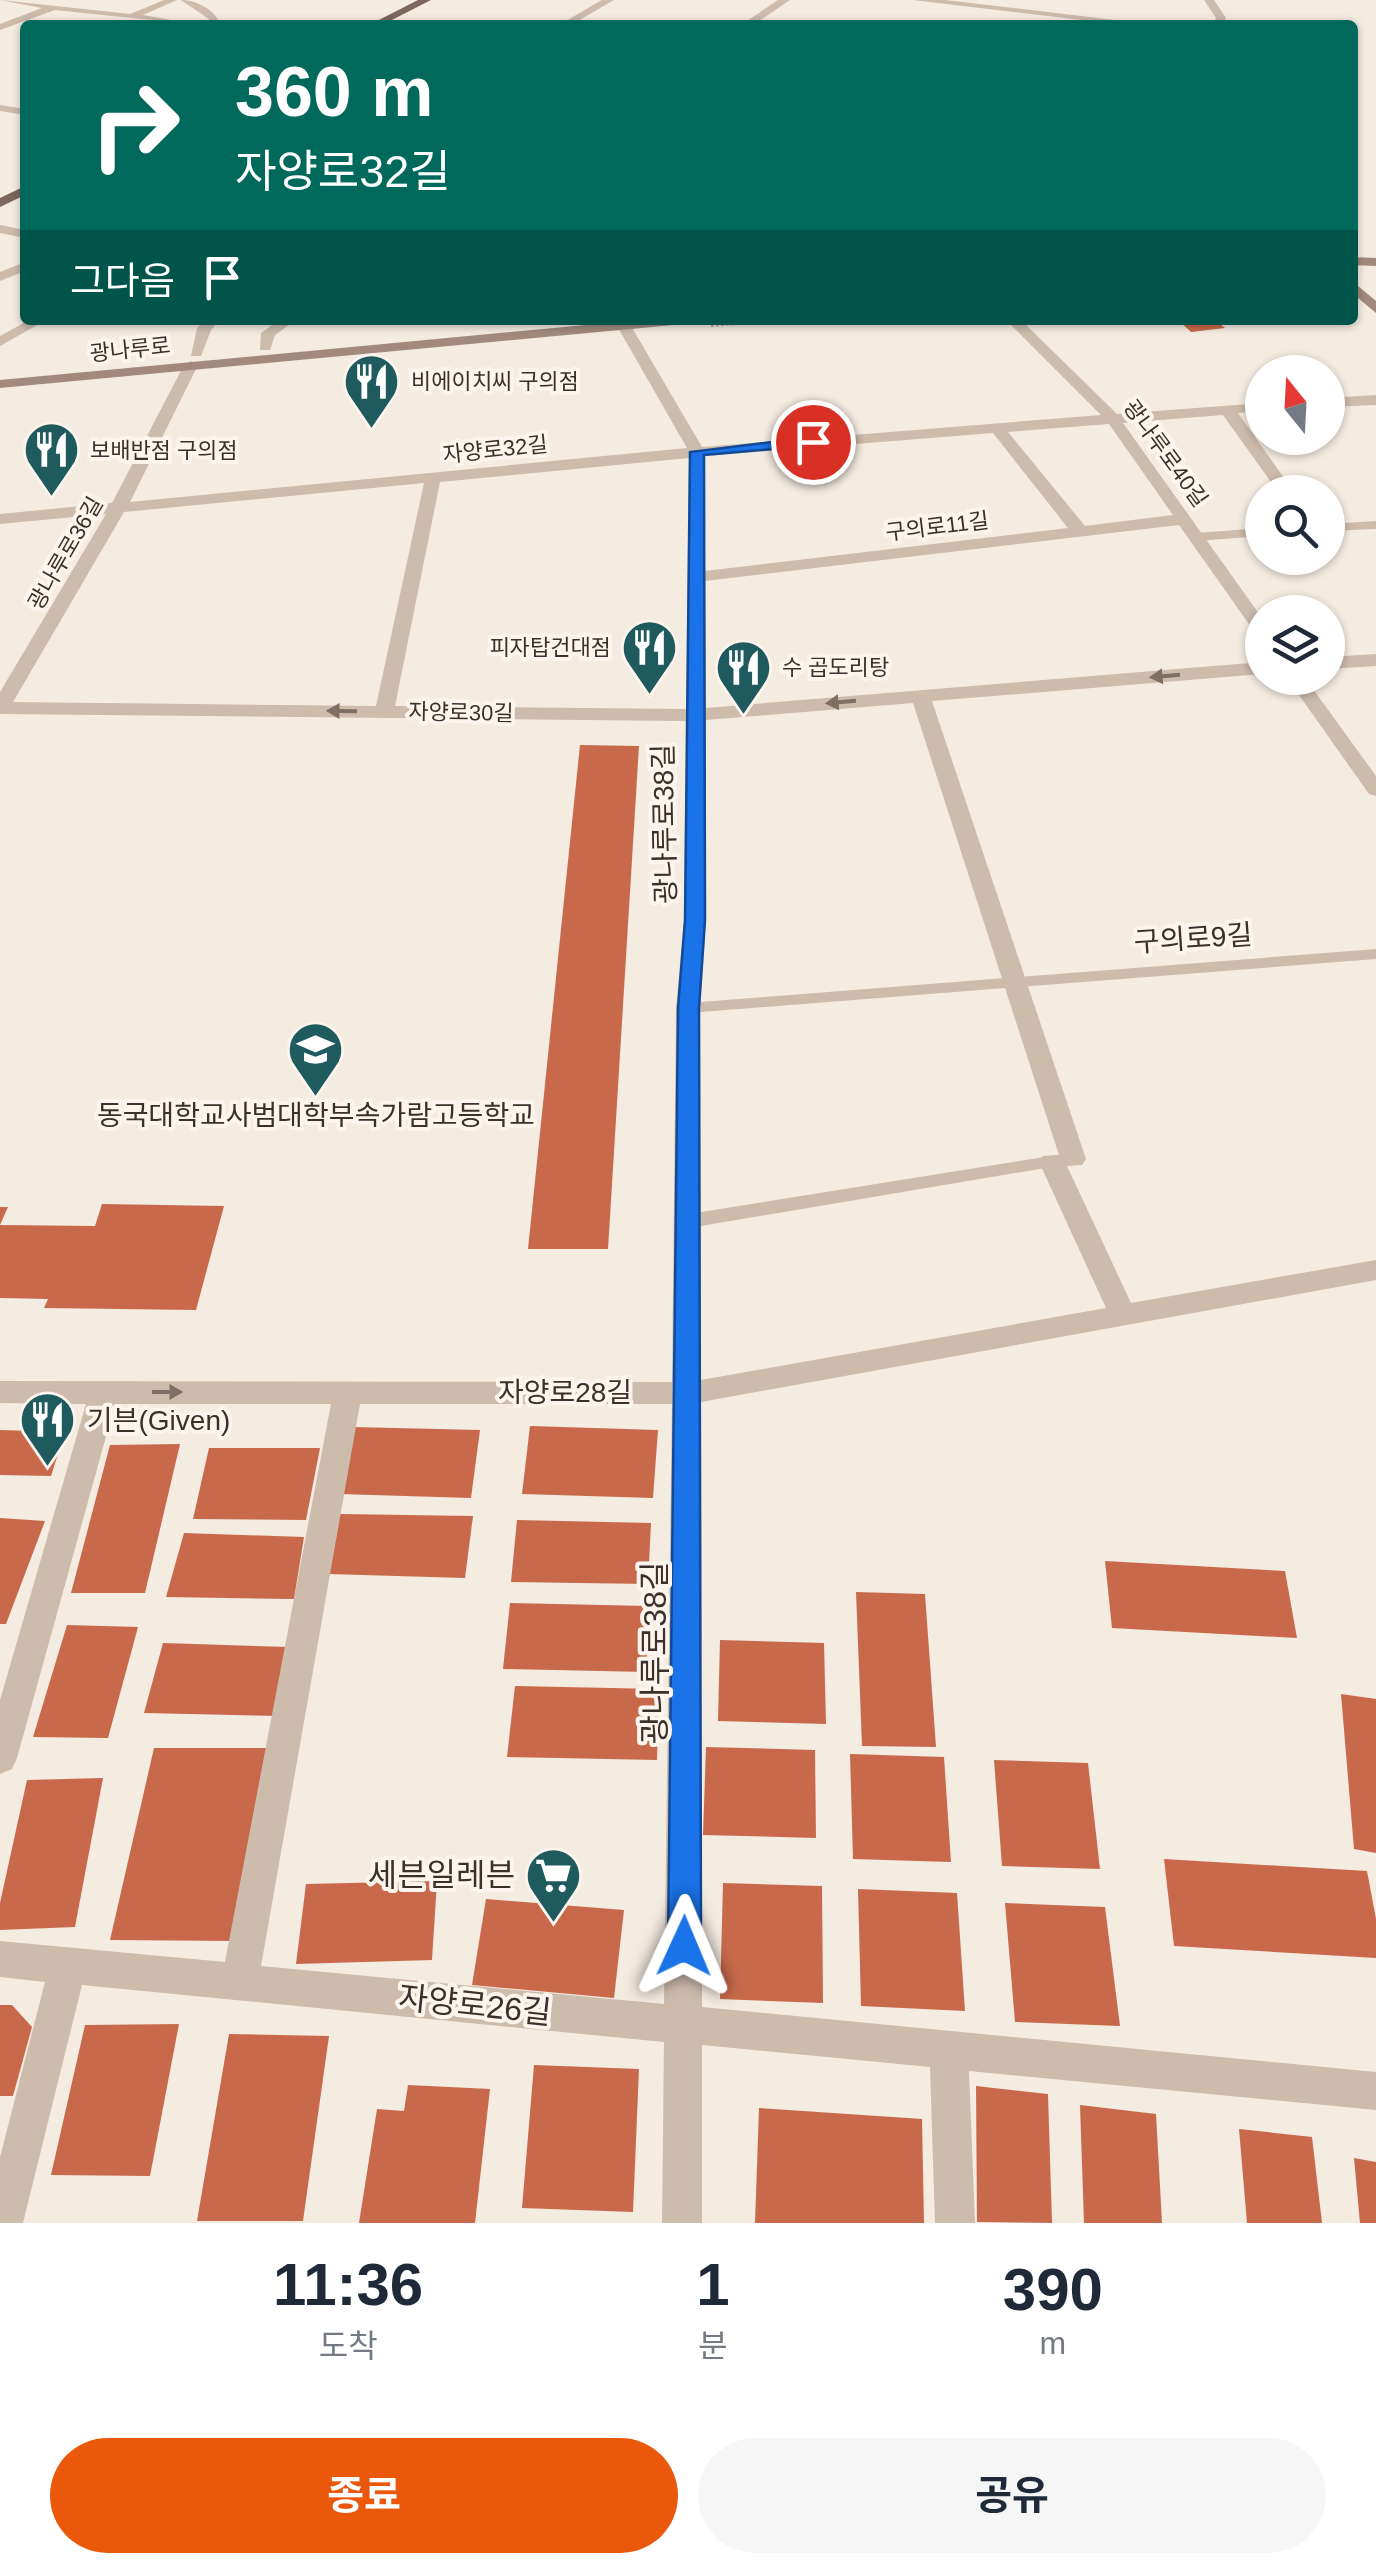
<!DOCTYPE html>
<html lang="ko">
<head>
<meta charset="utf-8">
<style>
  body { margin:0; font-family:Helvetica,"Noto Sans KR",sans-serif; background:#f6f6f7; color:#1f2937; height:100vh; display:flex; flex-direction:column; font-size:38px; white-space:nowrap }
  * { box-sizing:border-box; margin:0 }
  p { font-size:32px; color:#747a83 }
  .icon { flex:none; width:55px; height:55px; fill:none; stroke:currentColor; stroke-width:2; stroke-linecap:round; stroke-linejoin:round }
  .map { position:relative; height:2223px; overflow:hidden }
  .sheet { display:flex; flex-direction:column; background:#fff; flex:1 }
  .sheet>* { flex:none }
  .top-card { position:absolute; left:20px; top:20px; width:1338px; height:305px; border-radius:10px; box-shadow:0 2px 8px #0004; background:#00695c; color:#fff; overflow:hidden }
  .needle { width:65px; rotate:342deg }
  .tools { position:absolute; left:1245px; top:355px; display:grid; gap:20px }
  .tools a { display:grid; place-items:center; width:100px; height:100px; border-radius:50%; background:#fff; box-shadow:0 2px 8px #0004; font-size:50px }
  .pin { position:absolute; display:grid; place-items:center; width:85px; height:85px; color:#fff; margin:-42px; border:5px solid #fff; border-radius:50%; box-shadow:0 2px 10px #0007 }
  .me { position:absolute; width:110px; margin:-55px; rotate:1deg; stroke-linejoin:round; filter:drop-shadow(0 0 8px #0008) }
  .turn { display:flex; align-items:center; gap:35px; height:210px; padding:0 50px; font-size:45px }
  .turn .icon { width:130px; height:130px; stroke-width:2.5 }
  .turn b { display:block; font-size:70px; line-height:85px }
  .then { display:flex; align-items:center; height:95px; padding:0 50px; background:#0003; gap:20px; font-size:38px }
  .eta { display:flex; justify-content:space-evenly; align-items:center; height:170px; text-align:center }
  .eta b { font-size:60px; font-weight:700; line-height:70px }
  .action { display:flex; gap:20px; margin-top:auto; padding:20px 50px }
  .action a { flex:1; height:115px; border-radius:60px; background:#ea580c; color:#fff; font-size:40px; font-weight:700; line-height:115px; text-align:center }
  .action a+a { background:#f6f6f7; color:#1f2937 }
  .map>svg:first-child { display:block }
</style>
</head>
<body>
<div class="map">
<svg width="1376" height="2223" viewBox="0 0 1376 2223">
  <rect width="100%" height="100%" fill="#f4ebe1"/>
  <g fill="#c8694b">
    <polygon points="1178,320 1215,320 1225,328 1191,332"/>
    <polygon points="580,745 639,746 608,1249 528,1249"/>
    <polygon points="102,1204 224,1206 196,1310 44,1308 48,1299 0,1298 0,1207 8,1207 0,1225 95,1226"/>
    <polygon points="530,1426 658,1430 653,1498 522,1494"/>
    <polygon points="353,1427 480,1430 471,1498 339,1494"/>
    <polygon points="0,1430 65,1432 51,1476 0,1475"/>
    <polygon points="180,1444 145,1593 71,1593 110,1445"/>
    <polygon points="209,1448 320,1448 306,1520 193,1519"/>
    <polygon points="340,1514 473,1516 465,1578 328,1574"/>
    <polygon points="0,1518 45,1521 6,1624 0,1624"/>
    <polygon points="517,1520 651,1523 648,1584 511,1582"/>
    <polygon points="184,1533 304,1537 294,1599 166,1597"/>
    <polygon points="1105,1561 1285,1571 1297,1638 1112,1628"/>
    <polygon points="856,1592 925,1594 936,1747 862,1746"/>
    <polygon points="510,1603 649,1606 646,1672 503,1669"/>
    <polygon points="67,1625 138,1627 108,1738 33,1737"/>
    <polygon points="720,1640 824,1643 826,1724 718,1721"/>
    <polygon points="163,1643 289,1647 278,1716 144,1713"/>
    <polygon points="515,1686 659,1689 657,1760 507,1757"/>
    <polygon points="1341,1694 1376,1699 1376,1853 1354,1849"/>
    <polygon points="706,1747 815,1750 816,1838 703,1835"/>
    <polygon points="154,1748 268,1748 233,1941 110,1940"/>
    <polygon points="850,1754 944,1757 951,1862 853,1859"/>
    <polygon points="994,1760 1088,1763 1100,1869 1002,1866"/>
    <polygon points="103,1778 75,1927 0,1930 0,1903 27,1780"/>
    <polygon points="1164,1859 1367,1871 1376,1919 1376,1958 1174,1946"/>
    <polygon points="437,1881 432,1960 296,1964 306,1884"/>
    <polygon points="723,1883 822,1886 823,2003 720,1999"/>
    <polygon points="858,1889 957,1893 965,2011 861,2006"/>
    <polygon points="486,1899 624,1910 614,1998 472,1985"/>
    <polygon points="1005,1903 1105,1907 1120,2026 1015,2022"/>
    <polygon points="0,2005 12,2005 32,2027 13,2096 0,2096"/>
    <polygon points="179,2024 150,2176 51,2175 85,2025"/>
    <polygon points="229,2034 329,2036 303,2221 197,2221"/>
    <polygon points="534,2065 639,2069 633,2212 522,2208"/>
    <polygon points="408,2085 490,2089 475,2223 359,2223 377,2109 404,2111"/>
    <polygon points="976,2086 1048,2094 1052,2223 977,2222"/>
    <polygon points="1080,2105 1156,2114 1162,2223 1084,2223"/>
    <polygon points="759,2108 922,2119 924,2223 755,2223"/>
    <polygon points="1239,2129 1312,2137 1322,2223 1247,2223"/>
    <polygon points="1354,2158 1376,2162 1376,2223 1360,2223"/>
  </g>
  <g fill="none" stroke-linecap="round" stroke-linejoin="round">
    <polyline stroke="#b9a596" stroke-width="4" stroke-dasharray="2.5 2.5" stroke-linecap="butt" points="711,325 774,320"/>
    <g fill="#cdbbac" fill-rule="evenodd">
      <polygon points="1376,521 1376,529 1328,531 1328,524"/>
      <polygon points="1262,528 1262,536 1196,541 1190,537 1196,533"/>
      <polygon points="1376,949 1376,959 688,1013 680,1008 688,1003"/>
      <polygon points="1063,1154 1072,1160 1069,1164 689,1228 682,1226 680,1221 682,1216 689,1214"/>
    </g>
    <g fill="#cdbbac" fill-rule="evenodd">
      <polygon points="0,0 130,14 164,0 177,0 143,15 200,25 55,10 0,30 0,24 42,8"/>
      <path d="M181 0C197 0 215 10 221 25H211L209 19Z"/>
      <polygon points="602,0 614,0 571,25 559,25"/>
      <polygon points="778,0 790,0 753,25 741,25"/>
      <polygon points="913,0 945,0 1157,25 1124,25"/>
      <polygon points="1204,0 1214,0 1226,18 1223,25 1213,25 1216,18"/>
      <polygon points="0,105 25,109 25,115 0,111"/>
      <polygon points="0,225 25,230 25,238 0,233"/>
      <polygon points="25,262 25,271 0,281 0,272"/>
      <polygon points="29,320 46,320 0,346 0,336"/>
      <polygon points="205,320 220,320 211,330 201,356 191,356 197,328"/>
      <polygon points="279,320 296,320 275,335 270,350 260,350 261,333"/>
      <path d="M1006 320H1021L1117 414 1262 403V411L1238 413 1294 492H1278L1223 415 1123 423 1262 618V635L1256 634 1179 525 705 581 706 708 1262 662V674L932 701 1086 1159 1082 1165 1067 1166 1131 1303 1376 1260V1280L701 1402 702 2007 1376 2072V2110L969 2071 975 2223H935L930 2067 702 2045V2223H662L664 2042 82 1985 23 2223H0V2157L45 1982 0 1977V1941L225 1962 331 1404H115L17 1758 12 1769 0 1774V1700L86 1404 0 1403V1381L672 1382 676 1008 684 921 686 721 0 714V692L106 514 0 524V514L112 503 184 365 191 361 198 365 130 502 687 448 617 326 624 322 631 326 702 447 1101 415ZM1109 424 1173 515 1085 526 1008 432ZM993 433 1068 528 705 571V456ZM689 458 686 709 395 706 440 482ZM424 483 376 706 13 702 124 512ZM913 703 1059 1155 1043 1156 1039 1162 1106 1308 701 1380 700 1008 706 921V720ZM360 1404H672L664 2004 261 1966Z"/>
      <polygon points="1376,395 1376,405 1328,407 1328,398"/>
      <polygon points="1376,654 1376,666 1328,669 1328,657"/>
      <polygon points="1287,678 1305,678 1376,776 1376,796 1369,794"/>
    </g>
    <g fill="#a18a7d" fill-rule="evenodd">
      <polygon points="1352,257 1376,258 1376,266 1352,265"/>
      <polygon points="1352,281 1376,301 1376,313 1352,293"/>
      <polygon points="639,320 691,320 684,324 0,388 0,380"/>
    </g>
    <g fill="#7d675c" fill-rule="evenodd">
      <polygon points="418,0 431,0 382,25 369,25"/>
      <polygon points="25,186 25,195 0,207 0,198"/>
    </g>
  </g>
  <defs><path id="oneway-solid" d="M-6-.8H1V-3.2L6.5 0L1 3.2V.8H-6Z" transform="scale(2.5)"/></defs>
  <g fill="#7d6f65">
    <use href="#oneway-solid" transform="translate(1165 676) rotate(175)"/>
    <use href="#oneway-solid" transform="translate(841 702) rotate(175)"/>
    <use href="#oneway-solid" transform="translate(342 711) rotate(-179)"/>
    <use href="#oneway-solid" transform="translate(167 1392)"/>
  </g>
  <polygon fill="#1a73e8" stroke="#114b97" stroke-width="2.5" points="813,437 818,445 704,455 705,920 699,1008 701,1946 696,1958 684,1963 673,1958 668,1946 678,1008 685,920 690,452"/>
  <defs>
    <symbol id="restaurant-pin" viewBox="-11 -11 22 30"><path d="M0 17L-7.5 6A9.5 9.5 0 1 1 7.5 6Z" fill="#1f5a5e" stroke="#fbf5ee"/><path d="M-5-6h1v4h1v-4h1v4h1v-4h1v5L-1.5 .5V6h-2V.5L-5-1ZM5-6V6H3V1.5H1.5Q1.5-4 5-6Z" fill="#fff"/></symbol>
    <symbol id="school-pin" viewBox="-11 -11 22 30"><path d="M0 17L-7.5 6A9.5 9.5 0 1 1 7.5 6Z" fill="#1f5a5e" stroke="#fbf5ee"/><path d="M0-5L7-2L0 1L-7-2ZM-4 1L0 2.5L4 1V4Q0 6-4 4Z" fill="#fff"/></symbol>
    <symbol id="supermarket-pin" viewBox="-11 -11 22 30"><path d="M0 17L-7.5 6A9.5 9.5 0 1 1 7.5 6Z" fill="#1f5a5e" stroke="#fbf5ee"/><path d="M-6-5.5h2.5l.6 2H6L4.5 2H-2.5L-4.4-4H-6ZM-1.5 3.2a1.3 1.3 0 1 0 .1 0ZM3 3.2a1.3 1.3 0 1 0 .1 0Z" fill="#fff"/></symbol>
  </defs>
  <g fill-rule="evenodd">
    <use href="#restaurant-pin" x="340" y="350" width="63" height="86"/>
    <use href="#restaurant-pin" x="20" y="418" width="63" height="86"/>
    <use href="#restaurant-pin" x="618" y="616" width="63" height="86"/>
    <use href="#restaurant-pin" x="712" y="636" width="63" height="86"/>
    <use href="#school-pin" x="284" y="1018" width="63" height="86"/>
    <use href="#restaurant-pin" x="16" y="1388" width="63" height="86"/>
    <use href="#supermarket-pin" x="522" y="1844" width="63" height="86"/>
  </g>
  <g text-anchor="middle" stroke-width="8" stroke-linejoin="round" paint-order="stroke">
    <g font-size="22" fill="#3b302b" stroke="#fbf5ee">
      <text transform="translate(130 349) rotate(-6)" y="8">광나루로</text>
      <text transform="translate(495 449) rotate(-6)" y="8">자양로32길</text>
      <text transform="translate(1166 453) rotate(54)" y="8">광나루로40길</text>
      <text transform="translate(937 526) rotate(-7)" y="8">구의로11길</text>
      <text transform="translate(65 553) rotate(-60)" y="8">광나루로36길</text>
      <text transform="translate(461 712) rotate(1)" y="8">자양로30길</text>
    </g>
    <g font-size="22" fill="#3b302b" stroke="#fbf5ee" text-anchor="start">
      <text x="411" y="389">비에이치씨 구의점</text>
      <text x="90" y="458">보배반점 구의점</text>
      <text x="611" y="655" text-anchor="end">피자탑건대점</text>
      <text x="782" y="675">수 곱도리탕</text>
    </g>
    <g font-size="28" fill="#3b302b" stroke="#fbf5ee">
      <text transform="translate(664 824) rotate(-91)" y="10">광나루로38길</text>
      <text transform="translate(1193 938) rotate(-4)" y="10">구의로9길</text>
      <text x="565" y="1402">자양로28길</text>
    </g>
    <g font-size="28" fill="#3b302b" stroke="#fbf5ee">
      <text x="316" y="1125">동국대학교사범대학부속가람고등학교</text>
      <text x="87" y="1430" text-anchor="start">기븐(Given)</text>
    </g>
    <g font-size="32" fill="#3b302b" stroke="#fbf5ee">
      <text transform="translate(655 1653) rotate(-90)" y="11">광나루로38길</text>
      <text transform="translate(475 2005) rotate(6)" y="11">자양로26길</text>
    </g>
    <g font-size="32" fill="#3b302b" stroke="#fbf5ee" text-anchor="end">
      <text x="515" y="1886">세븐일레븐</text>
    </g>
  </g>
</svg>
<div class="tools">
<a><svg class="needle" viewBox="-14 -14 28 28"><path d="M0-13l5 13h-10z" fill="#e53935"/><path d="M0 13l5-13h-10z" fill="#747a83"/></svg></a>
<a><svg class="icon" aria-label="search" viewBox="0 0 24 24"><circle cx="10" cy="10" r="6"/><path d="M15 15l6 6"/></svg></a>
<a><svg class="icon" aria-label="layers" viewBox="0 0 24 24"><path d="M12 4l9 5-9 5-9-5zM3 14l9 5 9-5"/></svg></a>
</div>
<div class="pin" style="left:813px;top:442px;background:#d93025"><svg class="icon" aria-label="arrive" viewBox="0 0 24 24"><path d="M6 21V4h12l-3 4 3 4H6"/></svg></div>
<svg class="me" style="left:684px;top:1946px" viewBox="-20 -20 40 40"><path d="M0-17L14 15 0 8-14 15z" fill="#1a73e8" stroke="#fff" stroke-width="4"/></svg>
<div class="top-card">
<div class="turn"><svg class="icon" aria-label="right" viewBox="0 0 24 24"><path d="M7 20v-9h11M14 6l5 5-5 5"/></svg><div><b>360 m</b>자양로32길</div></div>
<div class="then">그다음<svg class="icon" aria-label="arrive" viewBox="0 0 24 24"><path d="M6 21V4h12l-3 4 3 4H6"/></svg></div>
</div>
</div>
<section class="sheet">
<div class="eta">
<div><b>11:36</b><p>도착</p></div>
<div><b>1</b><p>분</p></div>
<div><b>390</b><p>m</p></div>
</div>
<div class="action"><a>종료</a><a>공유</a></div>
</section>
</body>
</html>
